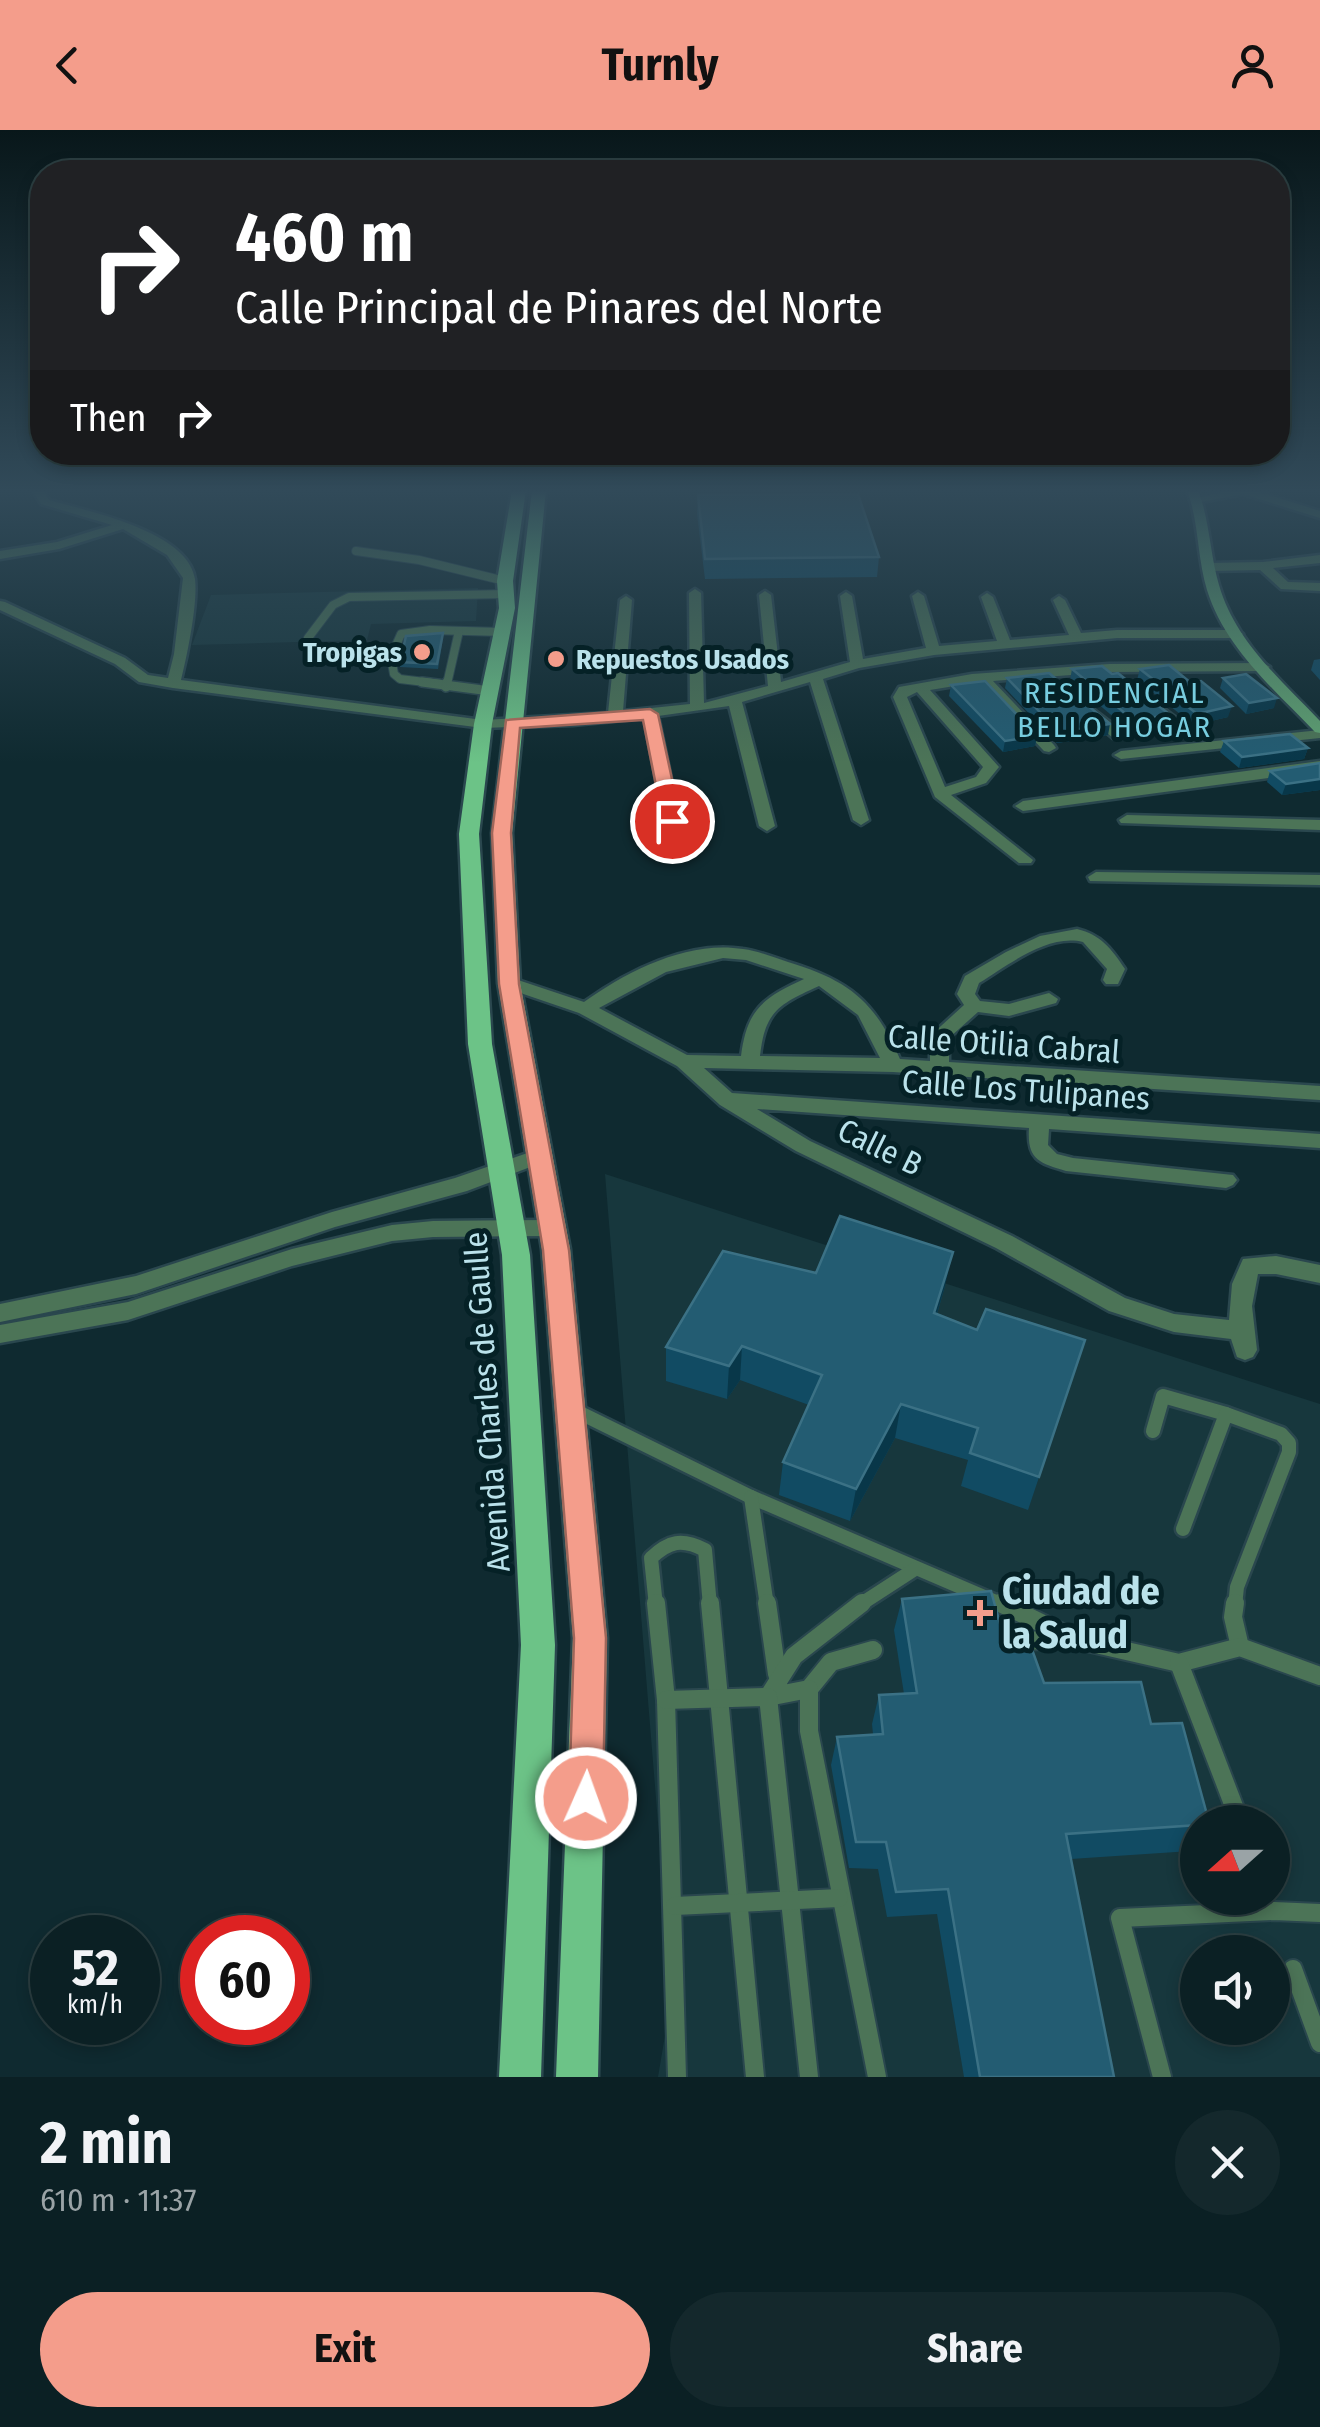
<!DOCTYPE html>
<html lang="en">
<head>
<meta charset="utf-8">
<style>
  body { margin:0; font-family:"Fira Sans Condensed",sans-serif; background:#14282c; color:#f1f3f6; height:100vh; display:flex; flex-direction:column; font-size:38px; white-space:nowrap }
  * { box-sizing:border-box; margin:0 }
  p { font-size:32px; color:#9aa3a6 }
  .icon { flex:none; width:55px; height:55px; fill:none; stroke:currentColor; stroke-width:2; stroke-linecap:round; stroke-linejoin:round }
  .map { position:relative; height:1947px; overflow:hidden }
  .panel { display:flex; flex-direction:column; background:#0b2024; flex:1 }
  .panel>* { flex:none }
  .banner { position:absolute; left:30px; top:30px; width:1260px; height:305px; border-radius:40px; box-shadow:0 5px 15px #0003,0 0 0 2px #2b3e41; background:#202124; color:#fff; overflow:hidden }
  .needle { width:65px; rotate:249deg }
  .controls { position:absolute; left:1180px; top:1675px; display:grid; gap:20px }
  .controls a { display:grid; place-items:center; width:110px; height:110px; border-radius:50%; background:#0b2024; box-shadow:0 5px 15px #0003,0 0 0 2px #2b3e41; font-size:50px }
  .speed { position:absolute; left:30px; top:1785px; display:flex; gap:20px; font-size:50px; font-weight:700; text-align:center }
  .speed>* { display:grid; place-content:center; width:130px; height:130px; border-radius:50%; background:#0b2024; box-shadow:0 5px 15px #0003,0 0 0 2px #2b3e41; line-height:1 }
  .speed small { font-size:25px; font-weight:400 }
  .speed .limit { border:15px solid #d22; background:#fff; color:#111 }
  .pin { position:absolute; display:grid; place-items:center; width:85px; height:85px; color:#fff; margin:-42px; border:5px solid #fff; border-radius:50%; box-shadow:0 2px 10px #0007 }
  .me { position:absolute; width:110px; margin:-55px; rotate:2deg; stroke-linejoin:round; filter:drop-shadow(0 0 8px #0008) }
  .turn { display:flex; align-items:center; gap:35px; height:210px; padding:0 40px; font-size:45px }
  .turn .icon { width:130px; height:130px; stroke-width:2.5 }
  .turn b { display:block; font-size:70px; line-height:85px }
  .then { display:flex; align-items:center; height:95px; padding:0 40px; background:#0003; gap:20px; font-size:38px }
  .round { display:grid; place-items:center; flex:none; width:105px; height:105px; border-radius:52px; background:#14282c }
  .headline { display:flex; align-items:center; justify-content:space-between; height:170px; padding:0 40px }
  h1 { font-size:60px; font-weight:700; line-height:75px }
  .primary-button { display:flex; gap:20px; margin-top:auto; padding:20px 40px }
  .primary-button a { flex:1; height:115px; border-radius:60px; background:#f49d8b; color:#111; font-size:40px; font-weight:700; line-height:115px; text-align:center }
  .primary-button a+a { background:#14282c; color:#f1f3f6 }
  header { display:flex; justify-content:space-between; align-items:center; height:130px; padding:0 40px; background:#f49d8b; color:#111; font-size:45px; font-weight:700 }
  .map>svg:first-child { display:block }
</style>
</head>
<body>
<header><svg class="icon" aria-label="back" viewBox="0 0 24 24"><path d="M15 5l-7 7 7 7"/></svg>Turnly<svg class="icon" aria-label="person" viewBox="0 0 24 24"><circle cx="12" cy="8" r="4"/><path d="M4 21q1-7 8-7t8 7"/></svg></header>
<div class="map">
<svg width="1320" height="1947" viewBox="0 0 1320 1947">
  <rect width="100%" height="100%" fill="#0f2a30"/>
  <g fill="#17373d" fill-rule="evenodd">
    <polygon points="478,458 476,491 371,494 367,510 192,515 211,465"/>
    <path d="M605 1044 1320 1274V1947H658L672 1864ZM1198 1692H1272V1768H1198ZM1198 1822H1272V1898H1198Z"/>
  </g>
  <g fill="none" stroke-linecap="round" stroke-linejoin="round">
    <defs>
      <g id="lane-far3">
        <polyline points="356,421 419,430 505,451"/>
        <polyline points="308,508 333,475 349,467 508,464"/>
        <polyline points="441,554 400,549 394,544 391,527 401,504 430,500 502,502"/>
        <polyline points="447,554 459,501"/>
      </g>
      <g id="lane-far2">
        <polyline points="422,552 490,561"/>
        <polyline points="446,557 447,552"/>
      </g>
      <g id="lane-far1">
        <polyline points="574,1280 751,1367 1005,1476"/>
        <polyline points="1153,1301 1163,1266 1226,1284"/>
        <polyline points="751,1367 767,1476"/>
        <polyline points="1183,1399 1226,1284 1281,1304 1289,1313 1289,1322 1237,1457 1235,1476"/>
        <path d="M656 1476 651 1428C669 1411 682 1408 705 1420L710 1476"/>
        <polyline points="858,1476 915,1439"/>
      </g>
      <g id="lane">
        <polyline points="656,1473 666,1570 677,1947"/>
        <polyline points="710,1473 755,1947"/>
        <polyline points="767,1473 777,1544"/>
        <polyline points="862,1473 794,1526 768,1567 809,1559 831,1532 873,1520"/>
        <polyline points="1000,1473 1074,1509 1016,1511"/>
        <polyline points="1235,1473 1233,1487 1240,1517"/>
        <polyline points="1074,1509 1179,1533 1240,1517 1320,1546"/>
        <polyline points="1179,1533 1240,1692"/>
        <polyline points="809,1559 809,1601 877,1947"/>
        <polyline points="666,1570 768,1567 809,1947"/>
        <polyline points="675,1776 839,1768"/>
        <polyline points="1293,1839 1320,1913"/>
        <polyline points="1162,1947 1120,1788 1274,1781 1320,1783"/>
      </g>
      <g id="street">
        <path d="M32 360H43L49 370C87 381 188 401 195 449 198 473 187 526 181 550L483 590 608 583 620 470 626 466 632 470 623 581 690 574 689 463 695 459 701 463 704 573 768 556 759 465 765 461 771 465 781 552 850 532 840 466 846 462 852 466 863 529 926 518 912 466 918 462 924 466 939 516 997 511 981 467 987 463 993 467 1010 510 1069 505 1053 470 1059 466 1065 470 1081 503 1117 500H1236L1243 504 1236 508H1117L934 525 859 538 823 549 869 690 861 695 853 690 810 552 742 572 775 696 767 701 759 696 729 576 658 586 680 691 672 696 664 691 644 588 573 595 483 598 173 558 139 552 115 534 0 480V471L5 472 125 528 148 545 168 548 174 524 183 448 167 425 123 399 59 419 0 429V421L57 412 112 395 41 374Z"/>
        <polygon points="1230,360 1253,360 1320,381 1320,388 1243,364 1196,373 1190,370"/>
        <polygon points="1320,425 1320,433 1273,438 1288,452 1320,453 1320,461 1281,459 1260,440 1210,441 1204,437 1210,433 1263,432"/>
        <path d="M1109 534 1263 533 1270 537 1263 541 1109 542 993 551 1054 615 1056 618 1049 622 1044 621 979 552 930 560 999 637 986 653 951 665 1033 730 1031 733H1019L935 667 893 567 899 557 972 544ZM917 562 983 637 976 647 945 657 907 567Z"/>
        <polygon points="1150,568 1184,594 1184,600 1174,600 1145,575 1143,572"/>
        <polygon points="1089,576 1123,602 1123,608 1113,608 1084,583 1084,577"/>
        <polygon points="1320,600 1320,608 1121,629 1114,625 1121,621"/>
        <polygon points="1320,631 1320,641 1023,681 1015,676 1023,671"/>
        <polygon points="1127,685 1320,690 1320,700 1121,693 1119,690"/>
        <polygon points="1096,742 1320,745 1320,755 1090,751 1088,747"/>
        <path d="M1077 799C1101 805 1111 818 1125 839L1118 854H1106L1103 850 1107 839 1083 812C1048 803 1007 836 979 853L975 864 980 871 1009 874 1049 863 1058 869 1056 873 1009 886 978 882 949 908V932L1320 956V970L893 942 704 938 732 963 1320 1004V1018L1049 999 1048 1015 1057 1024 1073 1028 1233 1045 1237 1050 1233 1055 1226 1058 1066 1041C1038 1033 1027 1029 1029 998L757 979 810 1011 1012 1106 1125 1168 1174 1184 1229 1190 1232 1154 1243 1129 1276 1126 1320 1135V1153L1276 1144H1258L1252 1176 1257 1220 1253 1227 1245 1230 1237 1227 1231 1209 1174 1202 1109 1181 996 1118 796 1021 720 975 677 936 579 883 503 857 500 853 509 847 584 872C627 841 688 810 743 819 758 821 773 827 788 832 848 850 875 871 900 929L930 931V906L964 875 957 864 965 846 1006 822 1040 806ZM723 828 746 830 804 849C763 868 747 879 741 926L687 925 599 878 666 842ZM819 856 858 885 880 928 760 926C765 880 780 874 819 856Z"/>
        <polygon points="539,1019 546,1021 549,1026 546,1031 467,1061 335,1097 136,1164 0,1192 0,1174 136,1146 332,1082 455,1048"/>
        <polygon points="552,1090 560,1092 563,1098 560,1104 552,1106 433,1107 392,1111 292,1136 128,1190 0,1213 0,1195 128,1172 292,1119 392,1095 433,1091"/>
      </g>
      <path id="secondary" d="M1187 360H1198L1202 372C1210 399 1211 428 1219 455 1235 511 1281 550 1320 591V603L1315 602C1274 559 1225 518 1207 460 1197 427 1199 392 1187 360Z"/>
      <g id="primary">
        <polygon points="512,360 526,360 513,451 515,478 492,594 479,704 492,914 530,1125 555,1515 541,1947 499,1947 521,1515 502,1125 468,914 459,704 474,594 499,478 497,451"/>
        <polygon points="532,360 546,360 512,703 520,853 570,1119 607,1508 598,1947 556,1947 573,1508 542,1119 498,853 492,703"/>
      </g>
    </defs>
    <use href="#lane-far3" stroke="#2a474e" stroke-width="10"/>
    <use href="#lane-far2" stroke="#2a474e" stroke-width="12"/>
    <use href="#lane-far1" stroke="#2a474e" stroke-width="19"/>
    <use href="#lane" stroke="#2a474e" stroke-width="22"/>
    <use href="#street" stroke="#2a474e" stroke-width="5"/>
    <use href="#secondary" stroke="#2a474e" stroke-width="5"/>
    <use href="#primary" stroke="#2a474e" stroke-width="5"/>
    <use href="#lane-far3" stroke="#4c7457" stroke-width="8"/>
    <use href="#lane-far2" stroke="#4c7457" stroke-width="9"/>
    <use href="#lane-far1" stroke="#4c7457" stroke-width="14"/>
    <use href="#lane" stroke="#4c7457" stroke-width="18"/>
    <use href="#street" fill="#4c7457" fill-rule="evenodd"/>
    <use href="#secondary" fill="#5fa172" fill-rule="evenodd"/>
    <use href="#primary" fill="#6cc387" fill-rule="evenodd"/>
  </g>
  <g fill="#114b63">
    <polygon points="698,365 879,427 877,447 705,449 697,384"/>
    <polygon points="443,508 438,539 400,537 400,532"/>
    <polygon points="1320,529 1320,550 1311,540 1314,530"/>
    <polygon points="1072,539 1167,596 1130,601 1070,550"/>
    <polygon points="1140,539 1228,587 1194,595 1137,550"/>
    <polygon points="1007,548 1108,605 1057,613 1005,558"/>
    <polygon points="1223,548 1274,578 1246,584 1220,558"/>
    <polygon points="951,555 1037,606 1035,616 1003,622 949,566"/>
    <polygon points="1224,611 1308,618 1304,629 1239,638 1220,622"/>
    <polygon points="1320,633 1320,660 1282,665 1267,652 1270,641"/>
    <polygon points="816,1143 945,1156 937,1184 977,1200 1085,1210 1028,1380 961,1356 968,1330 895,1308 850,1391 779,1365 783,1332 809,1275 740,1250 727,1269 666,1251 666,1217"/>
    <polygon points="902,1469 1001,1497 1044,1553 1151,1594 1198,1692 1198,1711 1191,1721 1071,1729 1114,1947 964,1947 937,1784 887,1787 878,1739 849,1738 831,1635 837,1607 873,1604 872,1594 879,1565 904,1564 894,1500"/>
  </g>
  <g fill="#083749">
    <polygon points="1277,568 1274,578 1246,584 1249,573"/>
    <polygon points="1232,576 1228,587 1194,595 1197,584"/>
    <polygon points="1170,585 1167,596 1130,601 1133,590"/>
    <polygon points="1110,594 1108,605 1057,613 1059,602"/>
    <polygon points="1037,606 1035,616 1003,622 1005,611"/>
    <polygon points="1308,618 1304,629 1239,638 1242,627"/>
    <polygon points="1320,649 1320,660 1282,665 1286,654"/>
    <polygon points="953,1122 945,1156 927,1217 934,1183"/>
    <polygon points="742,1216 740,1250 727,1269 729,1236"/>
    <polygon points="901,1274 895,1308 850,1391 856,1359"/>
  </g>
  <g fill="#235c72" stroke="#3b7185" stroke-width="2.5">
    <polygon points="858,364 879,427 705,429 698,365"/>
    <polygon points="443,503 437,534 400,532 406,506"/>
    <polygon points="1169,535 1191,553 1201,551 1232,576 1197,584 1140,539"/>
    <polygon points="1102,536 1112,544 1118,543 1170,585 1133,590 1072,539"/>
    <polygon points="1049,543 1110,594 1059,602 1007,548"/>
    <polygon points="1246,544 1277,568 1249,573 1223,548"/>
    <polygon points="985,551 1037,606 1005,611 951,555"/>
    <polygon points="1290,604 1308,618 1242,627 1224,611"/>
    <polygon points="1320,633 1320,649 1286,654 1270,641"/>
    <polygon points="840,1086 953,1122 934,1183 977,1200 986,1179 1085,1210 1039,1347 970,1323 978,1298 901,1274 856,1359 783,1332 822,1245 742,1216 729,1236 666,1217 723,1121 816,1143"/>
    <polygon points="991,1461 1001,1497 1024,1497 1044,1553 1141,1552 1151,1594 1182,1593 1209,1692 1198,1692 1198,1695 1066,1704 1114,1947 980,1947 948,1759 896,1762 886,1712 856,1712 837,1607 883,1604 879,1565 917,1563 902,1469"/>
  </g>
  <linearGradient id="sky" x2="0" y2="1"><stop stop-color="#08171a"/><stop offset="0.57" stop-color="#314a59"/><stop offset="1" stop-color="#314a59" stop-opacity="0"/></linearGradient>
  <rect width="1320" height="633" fill="url(#sky)"/>
  <polygon fill="#f49d8b" stroke="#9f665a" stroke-width="2.5" points="650,579 658,584 681,691 678,695 666,695 663,691 643,590 520,598 511,703 519,854 569,1120 606,1508 603,1668 598,1680 586,1685 574,1680 569,1668 574,1508 543,1120 499,854 492,703 506,590"/>
  <g fill="#f49d8b" stroke="#052126" stroke-width="4">
    <circle cx="422" cy="522" r="10"/>
    <circle cx="556" cy="529" r="10"/>
    <path d="M975 1468h10v10h10v10h-10v10h-10v-10h-10v-10h10z"/>
  </g>
  <g text-anchor="middle" stroke-width="10" stroke-linejoin="round" paint-order="stroke">
    <g font-size="28" font-weight="bold" fill="#bae2eb" stroke="#052126" text-anchor="end">
      <text x="402" y="532">Tropigas</text>
      <text x="576" y="539" text-anchor="start">Repuestos Usados</text>
    </g>
    <g font-size="30" letter-spacing="2.5" fill="#77cddf" stroke="#052126">
      <text x="1115" y="573">RESIDENCIAL<tspan x="1115" dy="34">BELLO HOGAR</tspan></text>
    </g>
    <g font-size="32" fill="#bae2eb" stroke="#052126">
      <text transform="translate(1004 914) rotate(4)" y="11">Calle Otilia Cabral</text>
      <text transform="translate(1026 960) rotate(4)" y="11">Calle Los Tulipanes</text>
      <text transform="translate(880 1017) rotate(26)" y="11">Calle B</text>
      <text transform="translate(487 1272) rotate(-94)" y="11">Avenida Charles de Gaulle</text>
    </g>
    <g font-size="38" font-weight="bold" fill="#bae2eb" stroke="#052126" text-anchor="start">
      <text x="1002" y="1474">Ciudad de<tspan x="1002" dy="44">la Salud</tspan></text>
    </g>
  </g>
</svg>
<div class="controls">
<a><svg class="needle" viewBox="-14 -14 28 28"><path d="M0-13l5 13h-10z" fill="#e53935"/><path d="M0 13l5-13h-10z" fill="#9aa3a6"/></svg></a>
<a><svg class="icon" aria-label="sound" viewBox="0 0 24 24"><path d="M4 9h4l5-4v14l-5-4H4zM17 9q2 3 0 6"/></svg></a>
</div>
<div class="speed"><div>52<small>km/h</small></div><div class="limit">60</div></div>
<div class="pin" style="left:672px;top:691px;background:#d93025"><svg class="icon" aria-label="arrive" viewBox="0 0 24 24"><path d="M6 21V4h12l-3 4 3 4H6"/></svg></div>
<svg class="me" style="left:586px;top:1668px" viewBox="-20 -20 40 40"><circle r="17" fill="#f49d8b" stroke="#fff" stroke-width="3"/><path d="M0-11L8 9 0 5-8 9z" fill="#fff"/></svg>
<div class="banner">
<div class="turn"><svg class="icon" aria-label="right" viewBox="0 0 24 24"><path d="M7 20v-9h11M14 6l5 5-5 5"/></svg><div><b>460 m</b>Calle Principal de Pinares del Norte</div></div>
<div class="then">Then<svg class="icon" aria-label="right" viewBox="0 0 24 24"><path d="M7 20v-9h11M14 6l5 5-5 5"/></svg></div>
</div>
</div>
<section class="panel">
<div class="headline"><div><h1>2 min</h1><p>610 m · 11:37</p></div><a class="round"><svg class="icon" aria-label="close" viewBox="0 0 24 24"><path d="M6 6l12 12M18 6L6 18"/></svg></a></div>
<div class="primary-button"><a>Exit</a><a>Share</a></div>
</section>
</body>
</html>
